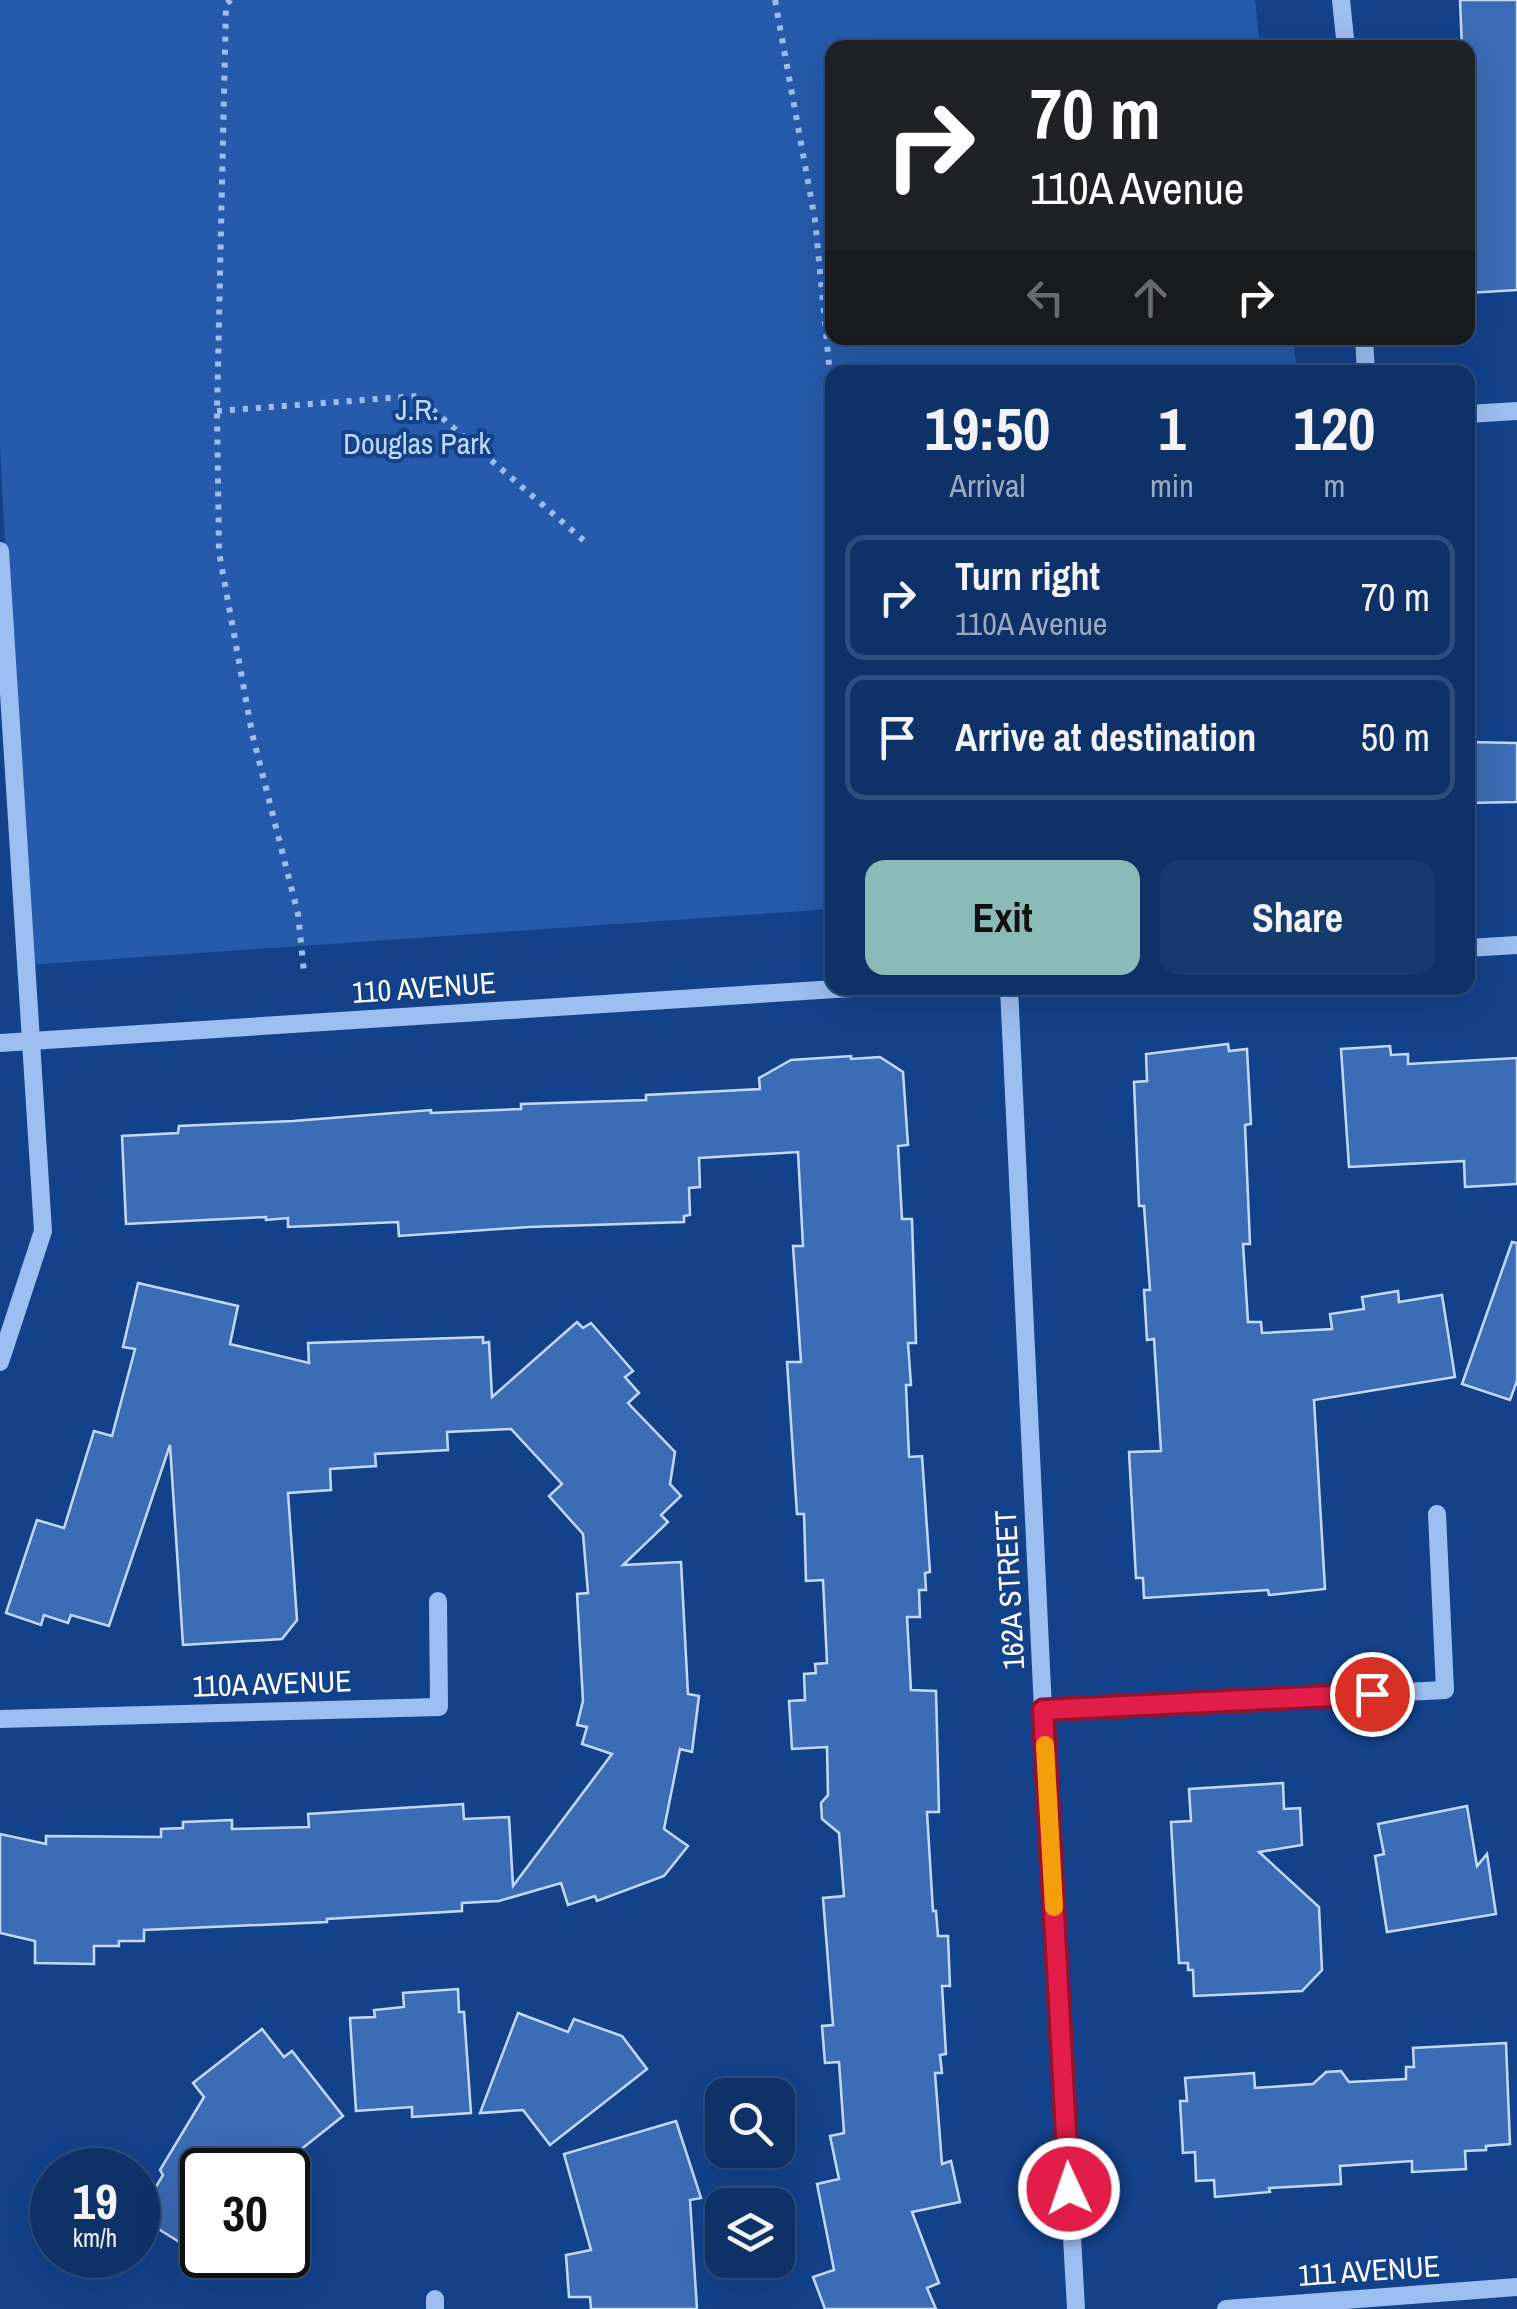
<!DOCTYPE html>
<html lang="en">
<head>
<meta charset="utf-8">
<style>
  body { margin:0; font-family:"Archivo Narrow",sans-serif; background:#173a6e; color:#f1f3f6; height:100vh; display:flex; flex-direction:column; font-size:38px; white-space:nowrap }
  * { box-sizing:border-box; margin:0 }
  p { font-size:32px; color:#9baac0 }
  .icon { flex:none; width:55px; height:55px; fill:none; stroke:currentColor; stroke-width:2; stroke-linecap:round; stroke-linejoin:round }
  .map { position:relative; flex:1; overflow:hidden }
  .side { position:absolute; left:825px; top:365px; width:650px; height:630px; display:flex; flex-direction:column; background:#0e3268; border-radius:20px; box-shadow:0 10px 40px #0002,0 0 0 2px #2e4d7c }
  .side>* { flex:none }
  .hud { position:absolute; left:825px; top:40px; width:650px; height:305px; border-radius:20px; box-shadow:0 10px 40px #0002,0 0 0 2px #2e4d7c; background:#202124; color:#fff; overflow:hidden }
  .tools { position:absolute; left:705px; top:2078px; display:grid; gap:20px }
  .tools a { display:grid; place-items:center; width:90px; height:90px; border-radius:20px; background:#0e3268; box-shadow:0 10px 40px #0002,0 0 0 2px #2e4d7c; font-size:50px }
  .speed { position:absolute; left:30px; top:2148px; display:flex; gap:20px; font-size:50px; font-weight:700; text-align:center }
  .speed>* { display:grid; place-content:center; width:130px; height:130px; border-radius:50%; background:#0e3268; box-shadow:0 10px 40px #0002,0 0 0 2px #2e4d7c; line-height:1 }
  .speed small { font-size:25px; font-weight:400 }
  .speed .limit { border:5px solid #111; border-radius:15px; background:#fff; color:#111 }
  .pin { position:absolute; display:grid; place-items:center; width:85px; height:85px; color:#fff; margin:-42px; border:5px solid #fff; border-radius:50%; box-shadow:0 2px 10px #0007 }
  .me { position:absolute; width:110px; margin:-55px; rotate:357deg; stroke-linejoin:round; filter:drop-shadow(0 0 8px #0008) }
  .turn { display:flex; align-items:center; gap:35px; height:210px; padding:0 40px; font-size:45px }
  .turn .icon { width:130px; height:130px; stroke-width:2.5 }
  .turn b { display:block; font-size:70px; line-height:85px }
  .lanes { display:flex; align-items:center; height:95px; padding:0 40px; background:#0003; justify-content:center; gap:50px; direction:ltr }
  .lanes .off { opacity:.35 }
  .eta { display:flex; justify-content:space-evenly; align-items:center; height:170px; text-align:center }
  .eta b { font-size:60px; font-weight:700; line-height:70px }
  .button { display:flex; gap:20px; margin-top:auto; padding:20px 40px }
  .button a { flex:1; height:115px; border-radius:20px; background:#8bbbb9; color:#111; font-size:40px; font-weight:700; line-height:115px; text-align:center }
  .button a+a { background:#173a6e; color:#f1f3f6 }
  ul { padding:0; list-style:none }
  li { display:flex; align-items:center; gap:30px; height:125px; margin:0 20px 15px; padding:0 20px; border:5px solid #2e4d7c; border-radius:20px }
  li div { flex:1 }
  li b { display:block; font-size:38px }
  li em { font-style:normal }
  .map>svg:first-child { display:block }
</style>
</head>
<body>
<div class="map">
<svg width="1517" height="2309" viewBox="0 0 1517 2309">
  <rect width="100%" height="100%" fill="#13428b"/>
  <polygon fill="#255baa" points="0,0 1255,0 1260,47 832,48 832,338 1293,338 1297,372 832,372 832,909 27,965 0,446"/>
  <g fill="#3c6cb5" stroke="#c2dafc" stroke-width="2.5">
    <polygon points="1460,0 1517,0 1517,290 1468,293 1468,48 1462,48"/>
    <polygon points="1468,742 1517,743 1517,802 1468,803"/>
    <polygon points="1228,1044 1229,1051 1247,1049 1251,1124 1245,1125 1250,1244 1243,1244 1248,1322 1261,1322 1262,1333 1332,1329 1330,1314 1364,1309 1362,1297 1398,1291 1399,1302 1442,1295 1455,1377 1314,1400 1325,1589 1269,1595 1268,1590 1144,1598 1143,1578 1136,1578 1129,1452 1161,1451 1154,1339 1147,1340 1144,1290 1150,1290 1144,1206 1139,1206 1134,1082 1147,1081 1146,1054"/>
    <polygon points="1390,1046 1391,1055 1408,1054 1408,1064 1517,1058 1517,1184 1465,1187 1464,1161 1349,1167 1341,1049"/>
    <polygon points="851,1056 851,1059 880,1057 903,1072 908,1145 898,1146 902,1219 912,1219 916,1343 908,1343 911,1385 906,1385 909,1457 922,1456 930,1572 925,1573 926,1590 919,1590 920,1617 907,1617 911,1690 936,1691 939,1812 927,1812 933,1911 936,1911 938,1936 948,1936 950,1986 942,1986 946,2054 940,2055 942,2073 935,2073 942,2164 951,2161 960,2202 912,2212 939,2283 927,2288 936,2309 825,2309 813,2277 834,2270 817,2184 839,2179 830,2136 844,2133 839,2062 825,2063 822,2026 833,2025 823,1898 844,1896 839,1833 822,1819 821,1803 828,1795 827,1747 792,1749 789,1701 805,1700 804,1674 816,1673 815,1664 827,1663 823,1580 806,1581 804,1514 797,1514 787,1362 801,1362 793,1246 803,1246 798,1152 699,1158 700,1187 689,1188 690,1215 684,1216 684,1222 529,1227 399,1236 398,1222 288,1227 288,1218 266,1220 266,1217 126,1224 122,1136 178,1133 179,1126 293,1121 431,1110 431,1113 521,1109 521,1104 646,1100 646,1095 760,1089 759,1078 791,1060"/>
    <polygon points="1512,1242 1517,1243 1517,1381 1510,1400 1462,1384"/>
    <polygon points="138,1283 238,1306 230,1344 309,1363 308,1343 483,1337 483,1343 489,1342 492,1397 577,1322 583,1328 591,1323 633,1371 625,1377 639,1393 628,1403 675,1452 670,1484 681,1496 661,1515 668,1522 623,1565 681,1562 688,1694 699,1696 692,1752 680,1749 664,1829 688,1846 664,1876 597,1901 595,1896 568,1905 561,1883 499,1901 462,1903 462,1911 327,1919 327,1922 144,1930 144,1941 119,1941 119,1946 94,1946 94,1964 35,1963 35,1941 0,1933 0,1834 46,1844 46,1836 161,1837 161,1829 183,1828 183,1822 232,1820 232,1829 309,1827 308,1814 463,1804 464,1819 509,1817 513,1886 612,1754 582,1744 587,1727 577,1725 583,1701 577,1594 588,1593 583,1534 549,1496 562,1484 511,1429 447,1432 448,1450 375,1454 376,1466 330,1469 331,1490 288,1493 297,1620 282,1639 183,1645 170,1445 109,1626 71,1615 68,1623 44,1615 41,1625 6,1613 37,1520 64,1528 94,1431 112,1436 135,1349 123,1347"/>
    <polygon points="1283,1783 1284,1809 1300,1808 1302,1845 1259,1852 1319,1907 1322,1970 1302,1991 1194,1996 1193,1970 1188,1970 1188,1963 1179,1963 1171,1822 1191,1821 1189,1789"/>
    <polygon points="1467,1806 1477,1866 1487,1854 1496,1914 1387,1932 1375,1856 1384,1854 1378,1824"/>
    <polygon points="458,1989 459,2012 464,2012 471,2113 412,2117 412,2107 356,2111 350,2018 375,2017 374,2010 404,2007 403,1993"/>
    <polygon points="518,2013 568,2032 574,2019 622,2036 647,2069 550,2145 523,2110 480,2113"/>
    <polygon points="262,2029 284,2057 292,2051 343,2116 275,2170 202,2170 202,2256 144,2220 157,2198 151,2195 163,2175 160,2170 204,2097 193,2083"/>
    <polygon points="1506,2043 1510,2144 1486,2146 1486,2150 1465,2151 1466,2169 1412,2172 1412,2161 1340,2166 1341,2184 1269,2188 1270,2192 1215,2197 1214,2180 1196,2181 1195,2152 1183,2153 1180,2101 1187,2101 1185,2078 1254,2073 1255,2088 1313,2084 1326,2072 1341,2071 1349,2082 1406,2079 1406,2067 1414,2067 1413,2048"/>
    <polygon points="676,2121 701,2198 690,2200 697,2309 591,2309 590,2297 569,2297 566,2255 591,2250 564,2154"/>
  </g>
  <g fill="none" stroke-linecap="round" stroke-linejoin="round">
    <g stroke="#9cbef0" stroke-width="6" stroke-dasharray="5 8" stroke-linecap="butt">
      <polyline points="231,0 226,4 217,411 219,552 252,733 298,914 304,972"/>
      <polyline points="775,0 815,220 832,395"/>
      <polyline points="217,411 417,396 589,545"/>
    </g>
    <g stroke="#9cbef0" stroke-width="18">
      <polyline points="1341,0 1346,48"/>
      <polyline points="1364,338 1366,372"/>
      <polyline points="1468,414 1517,411"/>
      <polyline points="0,551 43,1231 0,1362"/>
      <polyline points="1468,948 1517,945"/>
      <polyline points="1009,988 1043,1710 1076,2309"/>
      <polyline points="0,1043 851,988"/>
      <polyline points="1043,1710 1445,1690 1437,1514"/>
      <polyline points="0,1719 439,1707 438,1601"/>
      <polyline points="435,2299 435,2309"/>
      <polyline points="1226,2309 1517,2287"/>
    </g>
  </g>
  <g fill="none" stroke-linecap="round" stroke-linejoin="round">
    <defs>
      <polyline id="route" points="1069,2189 1043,1710 1372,1694"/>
    </defs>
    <use href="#route" stroke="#92132f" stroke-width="25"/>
    <use href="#route" stroke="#e11d48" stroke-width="18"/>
    <polyline stroke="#f59e0b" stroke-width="18" points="1045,1745 1054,1907"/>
  </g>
  <g text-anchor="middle" stroke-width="8" stroke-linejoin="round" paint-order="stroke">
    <g font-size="30" fill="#c2dafc" stroke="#13428b">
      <text x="417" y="420">J.R.<tspan x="417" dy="34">Douglas Park</tspan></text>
    </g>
    <g font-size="30" fill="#fff" stroke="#13428b">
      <text transform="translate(424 988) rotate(-4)" y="10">110 AVENUE</text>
      <text transform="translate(1010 1590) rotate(-93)" y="10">162A STREET</text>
      <text transform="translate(272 1684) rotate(-2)" y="10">110A AVENUE</text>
      <text transform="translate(1369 2271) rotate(-4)" y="10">111 AVENUE</text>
    </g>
  </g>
</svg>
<div class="tools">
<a><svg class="icon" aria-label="search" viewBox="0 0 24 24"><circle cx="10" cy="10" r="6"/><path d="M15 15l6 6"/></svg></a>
<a><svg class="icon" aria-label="layers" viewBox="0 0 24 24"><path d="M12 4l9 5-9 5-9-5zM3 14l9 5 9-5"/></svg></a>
</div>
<div class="speed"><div>19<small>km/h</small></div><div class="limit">30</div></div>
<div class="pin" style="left:1372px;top:1694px;background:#d93025"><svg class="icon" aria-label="arrive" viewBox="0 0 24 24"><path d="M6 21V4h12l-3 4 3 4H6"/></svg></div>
<svg class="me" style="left:1069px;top:2189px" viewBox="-20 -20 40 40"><circle r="17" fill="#e11d48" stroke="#fff" stroke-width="3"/><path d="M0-11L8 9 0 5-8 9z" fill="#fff"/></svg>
<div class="hud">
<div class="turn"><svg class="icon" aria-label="right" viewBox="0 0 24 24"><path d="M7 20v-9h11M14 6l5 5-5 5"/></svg><div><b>70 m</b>110A Avenue</div></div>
<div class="lanes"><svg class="icon off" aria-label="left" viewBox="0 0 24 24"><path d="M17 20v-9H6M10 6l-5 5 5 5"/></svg><svg class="icon off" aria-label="ahead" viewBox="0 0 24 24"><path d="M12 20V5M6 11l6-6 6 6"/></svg><svg class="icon" aria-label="right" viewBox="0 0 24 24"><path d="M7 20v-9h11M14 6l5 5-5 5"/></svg></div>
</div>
<section class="side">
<div class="eta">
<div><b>19:50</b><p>Arrival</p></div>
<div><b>1</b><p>min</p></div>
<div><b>120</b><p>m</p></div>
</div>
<ul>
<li><svg class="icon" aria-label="right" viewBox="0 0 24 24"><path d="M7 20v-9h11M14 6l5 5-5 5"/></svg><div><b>Turn right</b><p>110A Avenue</p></div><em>70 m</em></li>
<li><svg class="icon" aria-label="arrive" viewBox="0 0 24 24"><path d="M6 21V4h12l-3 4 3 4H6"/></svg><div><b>Arrive at destination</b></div><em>50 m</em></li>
</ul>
<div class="button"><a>Exit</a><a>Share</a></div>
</section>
</div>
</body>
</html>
